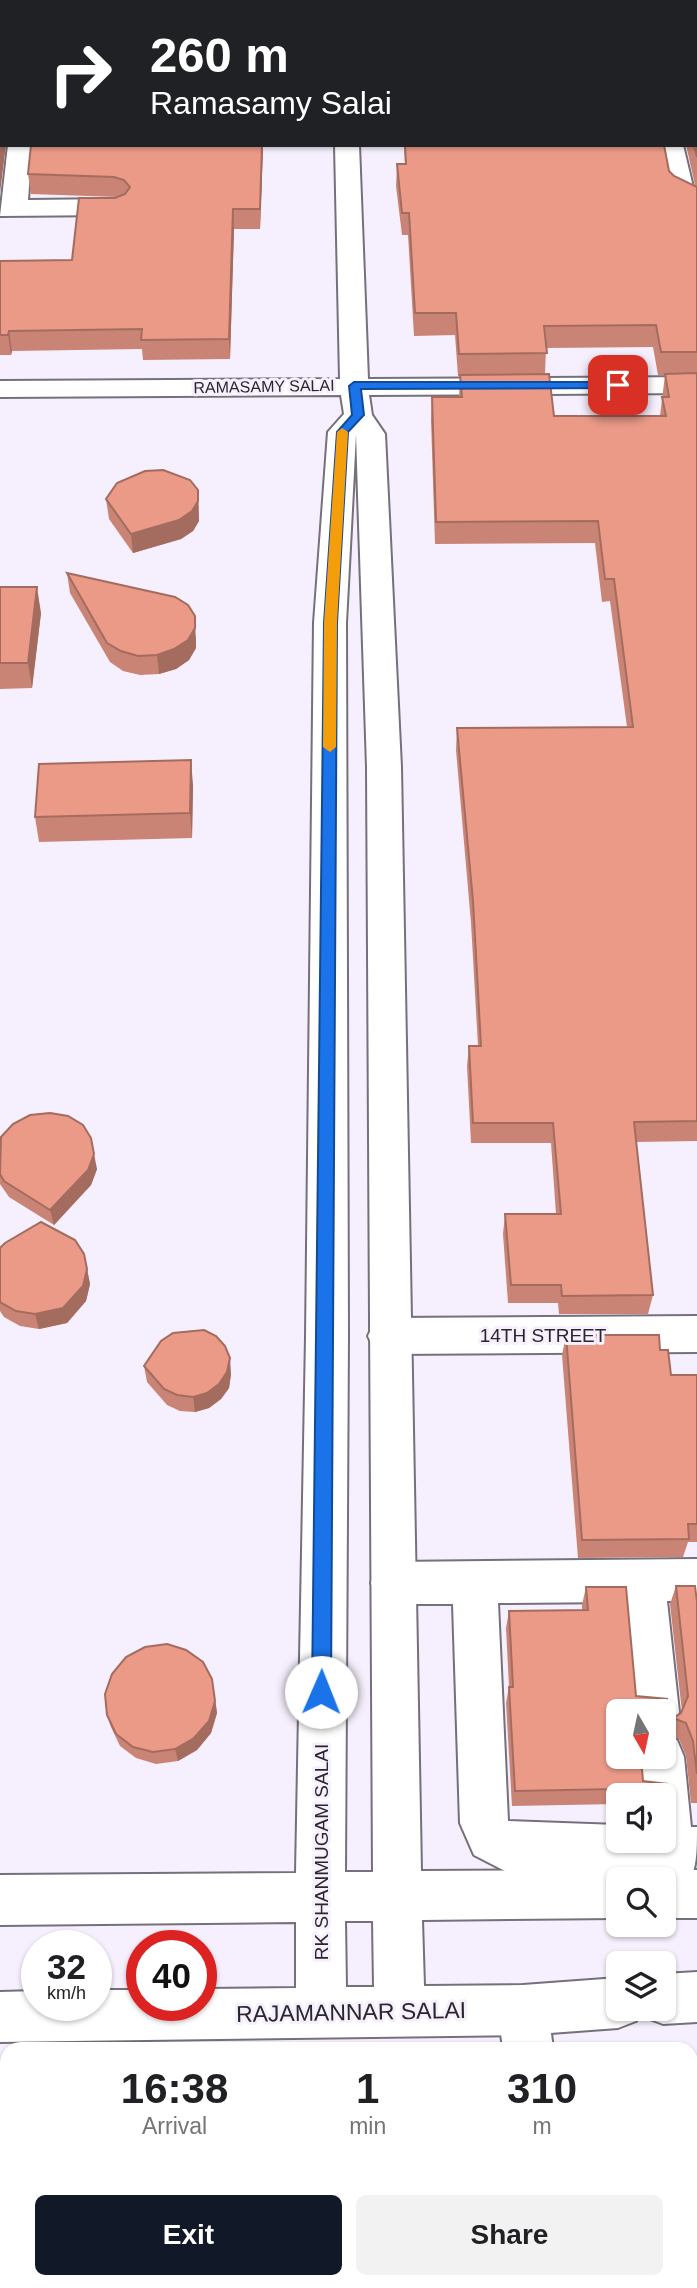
<!DOCTYPE html>
<html lang="en">
<head>
<meta charset="utf-8">
<style>
  body { margin:0; font-family:Arial,sans-serif; background:#f2f2f2; color:#202124; height:100vh; display:flex; flex-direction:column; font-size:26px; white-space:nowrap }
  * { box-sizing:border-box; margin:0 }
  p { font-size:23px; color:#757577 }
  .icon { flex:none; width:38px; height:38px; fill:none; stroke:currentColor; stroke-width:2; stroke-linecap:round; stroke-linejoin:round }
  .map { position:relative; flex:1; overflow:hidden }
  .side { position:absolute; left:0px; top:2042px; width:698px; height:247px; display:flex; flex-direction:column; background:#fff; border-radius:21px 21px 0 0; box-shadow:0 2px 5px #0004 }
  .side>* { flex:none }
  .top-card { position:absolute; left:0px; top:0px; width:698px; height:147px; box-shadow:0 2px 5px #0004; background:#202124; color:#fff; overflow:hidden }
  .needle { width:46px; rotate:171deg }
  .fabs { position:absolute; left:606px; top:1699px; display:grid; gap:14px }
  .fabs a { display:grid; place-items:center; width:70px; height:70px; border-radius:10px; background:#fff; box-shadow:0 2px 5px #0004; font-size:35px }
  .speed { position:absolute; left:21px; top:1930px; display:flex; gap:14px; font-size:35px; font-weight:700; text-align:center }
  .speed>* { display:grid; place-content:center; width:91px; height:91px; border-radius:50%; background:#fff; box-shadow:0 2px 5px #0004; line-height:1 }
  .speed small { font-size:18px; font-weight:400 }
  .speed .limit { border:10px solid #d22; background:#fff; color:#111 }
  .pin { position:absolute; display:grid; place-items:center; width:60px; height:60px; color:#fff; margin:-30px; border-radius:14px; box-shadow:0 4px 10px #0006 }
  .me { position:absolute; width:77px; margin:-38px; rotate:1deg; stroke-linejoin:round; filter:drop-shadow(0 0 5px #0008) }
  .turn { display:flex; align-items:center; gap:24px; height:147px; padding:0 35px; font-size:32px }
  .turn .icon { width:91px; height:91px; stroke-width:2.5 }
  .turn b { display:block; font-size:49px; line-height:60px }
  .eta { display:flex; justify-content:space-evenly; align-items:center; height:119px; text-align:center }
  .eta b { font-size:42px; font-weight:700; line-height:49px }
  .cta { display:flex; gap:14px; margin-top:auto; padding:14px 35px }
  .cta a { flex:1; height:80px; border-radius:10px; background:#111827; color:#fff; font-size:28px; font-weight:700; line-height:80px; text-align:center }
  .cta a+a { background:#f2f2f2; color:#202124 }
  .map>svg:first-child { display:block }
</style>
</head>
<body>
<div class="map">
<svg width="697" height="2288" viewBox="0 0 697 2288">
  <rect width="100%" height="100%" fill="#f6effd"/>
  <g fill="none" stroke-linecap="round" stroke-linejoin="round">
    <defs>
      <g id="street">
        <polygon points="8,145 32,145 28,200 116,199 125,202 129,207 125,212 116,215 0,216"/>
        <polygon points="659,145 683,145 693,187 697,190 697,208 672,196 668,191"/>
        <polygon points="697,1316 697,1352 389,1354 374,1349 368,1336 374,1323 389,1318"/>
        <path d="M697 1559V1601H667L679 1712 672 1728 663 1732V1712H633L623 1602 498 1603 508 1821 618 1825V1841H663V1796H640L636 1757H663V1735L677 1740 684 1757 691 1827H697C697 1860 697 1884 671 1898L663 1895V1880H649L647 1874 505 1871 474 1855 460 1823 453 1604H393L377 1598 371 1583 377 1568 393 1562Z"/>
        <polygon points="523,1985 541,1992 548,2010 553,2049 503,2049 498,2010 505,1992"/>
        <rect x="527" y="2282" width="54" height="6"/>
      </g>
      <g id="secondary">
        <rect x="331" y="0" width="22" height="2"/>
        <path d="M335 145H359L368 379 697 377V393L369 395 372 415 385 434 401 767 421 1871 618 1870 636 1880H618V1918L422 1920 424 1986 523 1985 618 1978V2009H641L636 2021 618 2028 523 2035 0 2042V1992L37 1991V2006H96V1990H142V2006H201V1989L296 1988V1922L0 1925V1875L296 1873 306 1337 314 623 328 432 344 414 341 395 0 397V381L340 379ZM356 434 367 767 373 1872H345L348 1337 346 623ZM345 1921H373L374 1987H346Z"/>
        <polygon points="663,1870 697,1870 697,1918 663,1918 663,1880 645,1880"/>
        <polygon points="697,1972 697,2022 663,2024 645,2017 642,2009 663,2009 663,1974"/>
      </g>
    </defs>
    <use href="#street" stroke="#75707b" stroke-width="4"/>
    <use href="#secondary" stroke="#75707b" stroke-width="4"/>
    <use href="#street" fill="#fff" fill-rule="evenodd"/>
    <use href="#secondary" fill="#fff" fill-rule="evenodd"/>
  </g>
  <g fill="#ca8475" fill-rule="evenodd">
    <path d="M401 0H697V1141L636 1142 653 1295 648 1314H559L558 1303H508L503 1234 505 1214H556L551 1143H471L467 1066 469 1046H478L471 923 456 750 457 728 627 727 610 601 602 602 595 543 435 544 431 420 432 397H459L460 376H458L455 335 414 336 408 235H402L396 186 397 164H405L404 145H664L669 171 674 176 695 185 686 145H696V2H401ZM653 347 658 375H665L660 416H554L545 374 546 348Z"/>
    <polygon points="263,145 260,229 234,229 230,359 143,360 142,349 12,351 11,355 0,355 0,261 72,260 115,198 117,197 31,194 28,174"/>
    <polygon points="198,490 199,521 193,531 181,539 133,553 109,519 106,499"/>
    <polygon points="67,573 196,636 196,648 189,660 176,669 159,674 140,675 123,671 110,662 70,593"/>
    <polygon points="0,587 41,613 32,688 0,689"/>
    <polygon points="193,785 192,838 39,842 35,817"/>
    <polygon points="0,1138 97,1169 91,1185 54,1225 9,1197 0,1184"/>
    <polygon points="0,1248 84,1254 90,1284 86,1301 67,1323 39,1329 20,1326 4,1317 0,1311"/>
    <polygon points="566,1335 660,1350 671,1375 697,1375 697,1542 688,1542 683,1557 578,1558 562,1355"/>
    <polygon points="144,1366 231,1374 229,1388 221,1399 209,1408 195,1412 180,1411 167,1405 147,1382"/>
    <polygon points="676,1586 695,1586 697,1602 697,1803 691,1803 686,1756 679,1739 667,1734 667,1739 663,1748 663,1712 618,1712 618,1757 641,1757 643,1781 667,1784 667,1788 663,1797 663,1796 618,1796 618,1804 512,1806 506,1703 509,1687 506,1628 509,1611 582,1610 582,1605 586,1587 626,1587 636,1696 667,1699 667,1732 673,1718 681,1713 682,1712 670,1604"/>
    <polygon points="212,1679 217,1713 211,1733 197,1750 178,1761 156,1764 136,1758 120,1746 111,1727 107,1715"/>
  </g>
  <g fill="#a46c5f">
    <polygon points="2,136 2,145 6,145 0,193 0,150"/>
    <polygon points="262,145 263,145 260,229 260,209"/>
    <polygon points="233,209 234,229 230,359 229,339"/>
    <polygon points="9,331 12,351 11,355 8,335"/>
    <polygon points="198,490 199,521 193,531 181,539 133,553 131,534"/>
    <polygon points="37,587 41,613 32,688 28,663"/>
    <polygon points="195,616 196,648 189,660 176,669 159,674 157,655"/>
    <polygon points="191,760 193,785 192,838 190,813"/>
    <polygon points="91,1138 97,1169 91,1185 54,1225 50,1210"/>
    <polygon points="87,1269 90,1284 86,1301 67,1323 39,1329 35,1314"/>
    <polygon points="230,1358 231,1374 229,1388 221,1399 209,1408 195,1412 193,1397"/>
    <polygon points="212,1679 217,1713 211,1733 197,1750 178,1761 175,1749"/>
  </g>
  <g fill="#eb9a88" stroke="#a46c5f" stroke-width="2">
    <polygon points="0,0 272,0 271,2 2,2 2,35 0,34"/>
    <polygon points="403,0 697,0 697,26 696,2 403,2"/>
    <polygon points="696,27 697,30 697,157 694,145 696,145"/>
    <polygon points="2,37 2,136 0,150 0,50 1,50"/>
    <polygon points="31,145 262,145 260,209 233,209 229,339 141,340 142,329 9,331 8,335 0,335 0,261 72,260 79,198 115,198 125,194 130,187 124,180 114,177 28,174"/>
    <polygon points="405,145 664,145 669,171 674,176 697,187 697,352 661,352 656,325 544,326 547,353 459,354 456,313 415,313 409,213 402,213 397,164 406,164"/>
    <polygon points="697,373 697,1121 634,1122 653,1295 562,1296 561,1285 511,1285 505,1214 561,1214 553,1123 473,1123 469,1046 481,1046 473,901 457,728 633,727 614,579 605,579 598,521 436,522 432,397 462,397 460,375 549,374 554,416 666,416 662,397 669,397 665,374"/>
    <polygon points="163,470 190,480 198,490 198,501 192,511 179,520 131,534 106,499 117,483 145,471"/>
    <polygon points="67,573 175,597 188,605 195,616 195,628 188,640 174,649 157,655 138,656 121,651 107,643"/>
    <polygon points="0,587 37,587 28,663 0,663"/>
    <polygon points="191,760 190,813 35,817 39,764"/>
    <polygon points="50,1113 68,1116 83,1125 91,1138 94,1154 88,1170 50,1210 4,1181 0,1174 1,1137 13,1124 30,1115"/>
    <polygon points="41,1222 75,1240 84,1254 87,1269 83,1286 63,1308 35,1314 16,1311 0,1302 0,1248 5,1243"/>
    <polygon points="204,1330 216,1336 225,1346 230,1358 227,1372 219,1384 207,1393 193,1397 177,1395 164,1389 144,1366 161,1341 173,1333"/>
    <polygon points="566,1335 659,1335 660,1350 668,1350 671,1375 697,1375 697,1524 688,1524 689,1539 582,1540"/>
    <polygon points="676,1586 695,1586 697,1602 697,1774 693,1741 686,1723 673,1718 681,1713 688,1696"/>
    <polygon points="586,1587 626,1587 636,1696 667,1699 667,1739 663,1739 663,1712 618,1712 618,1757 641,1757 643,1781 667,1784 667,1788 515,1791 509,1687 513,1687 509,1611 588,1610"/>
    <polygon points="167,1644 186,1650 203,1662 212,1679 215,1701 209,1721 194,1738 175,1749 153,1752 133,1747 116,1734 107,1715 105,1694 112,1674 126,1657 145,1647"/>
  </g>
  <polygon fill="#1a73e8" stroke="#114b97" stroke-width="2" points="618,382 622,383 622,388 361,389 364,415 348,432 337,623 331,1692 328,1699 321,1701 315,1699 312,1692 324,623 337,432 352,415 349,386 354,382"/>
  <polygon fill="#f59e0b" points="342,428 348,432 337,623 336,747 330,752 323,747 324,623 337,432"/>
  <g text-anchor="middle" stroke-width="6" stroke-linejoin="round" paint-order="stroke">
    <g font-size="16" fill="#2a272c" stroke="#f6effd">
      <text transform="translate(264 386) rotate(-1)" y="6">RAMASAMY SALAI</text>
    </g>
    <g font-size="19" fill="#2a272c" stroke="#f6effd">
      <text x="543" y="1342">14TH STREET</text>
      <text transform="translate(321 1852) rotate(-90)" y="7">RK SHANMUGAM SALAI</text>
    </g>
    <g font-size="23" fill="#2a272c" stroke="#f6effd">
      <text transform="translate(351 2012) rotate(-1)" y="8">RAJAMANNAR SALAI</text>
    </g>
  </g>
</svg>
<div class="fabs">
<a><svg class="needle" viewBox="-14 -14 28 28"><path d="M0-13l5 13h-10z" fill="#e53935"/><path d="M0 13l5-13h-10z" fill="#757577"/></svg></a>
<a><svg class="icon" aria-label="sound" viewBox="0 0 24 24"><path d="M4 9h4l5-4v14l-5-4H4zM17 9q2 3 0 6"/></svg></a>
<a><svg class="icon" aria-label="search" viewBox="0 0 24 24"><circle cx="10" cy="10" r="6"/><path d="M15 15l6 6"/></svg></a>
<a><svg class="icon" aria-label="layers" viewBox="0 0 24 24"><path d="M12 4l9 5-9 5-9-5zM3 14l9 5 9-5"/></svg></a>
</div>
<div class="speed"><div>32<small>km/h</small></div><div class="limit">40</div></div>
<div class="pin" style="left:618px;top:385px;background:#d93025"><svg class="icon" aria-label="arrive" viewBox="0 0 24 24"><path d="M6 21V4h12l-3 4 3 4H6"/></svg></div>
<svg class="me" style="left:321px;top:1692px" viewBox="-20 -20 40 40"><circle r="19" fill="#fff"/><path d="M0-13L10 11 0 6-10 11z" fill="#1a73e8"/></svg>
<div class="top-card">
<div class="turn"><svg class="icon" aria-label="right" viewBox="0 0 24 24"><path d="M7 20v-9h11M14 6l5 5-5 5"/></svg><div><b>260 m</b>Ramasamy Salai</div></div>
</div>
<section class="side">
<div class="eta">
<div><b>16:38</b><p>Arrival</p></div>
<div><b>1</b><p>min</p></div>
<div><b>310</b><p>m</p></div>
</div>
<div class="cta"><a>Exit</a><a>Share</a></div>
</section>
</div>
</body>
</html>
